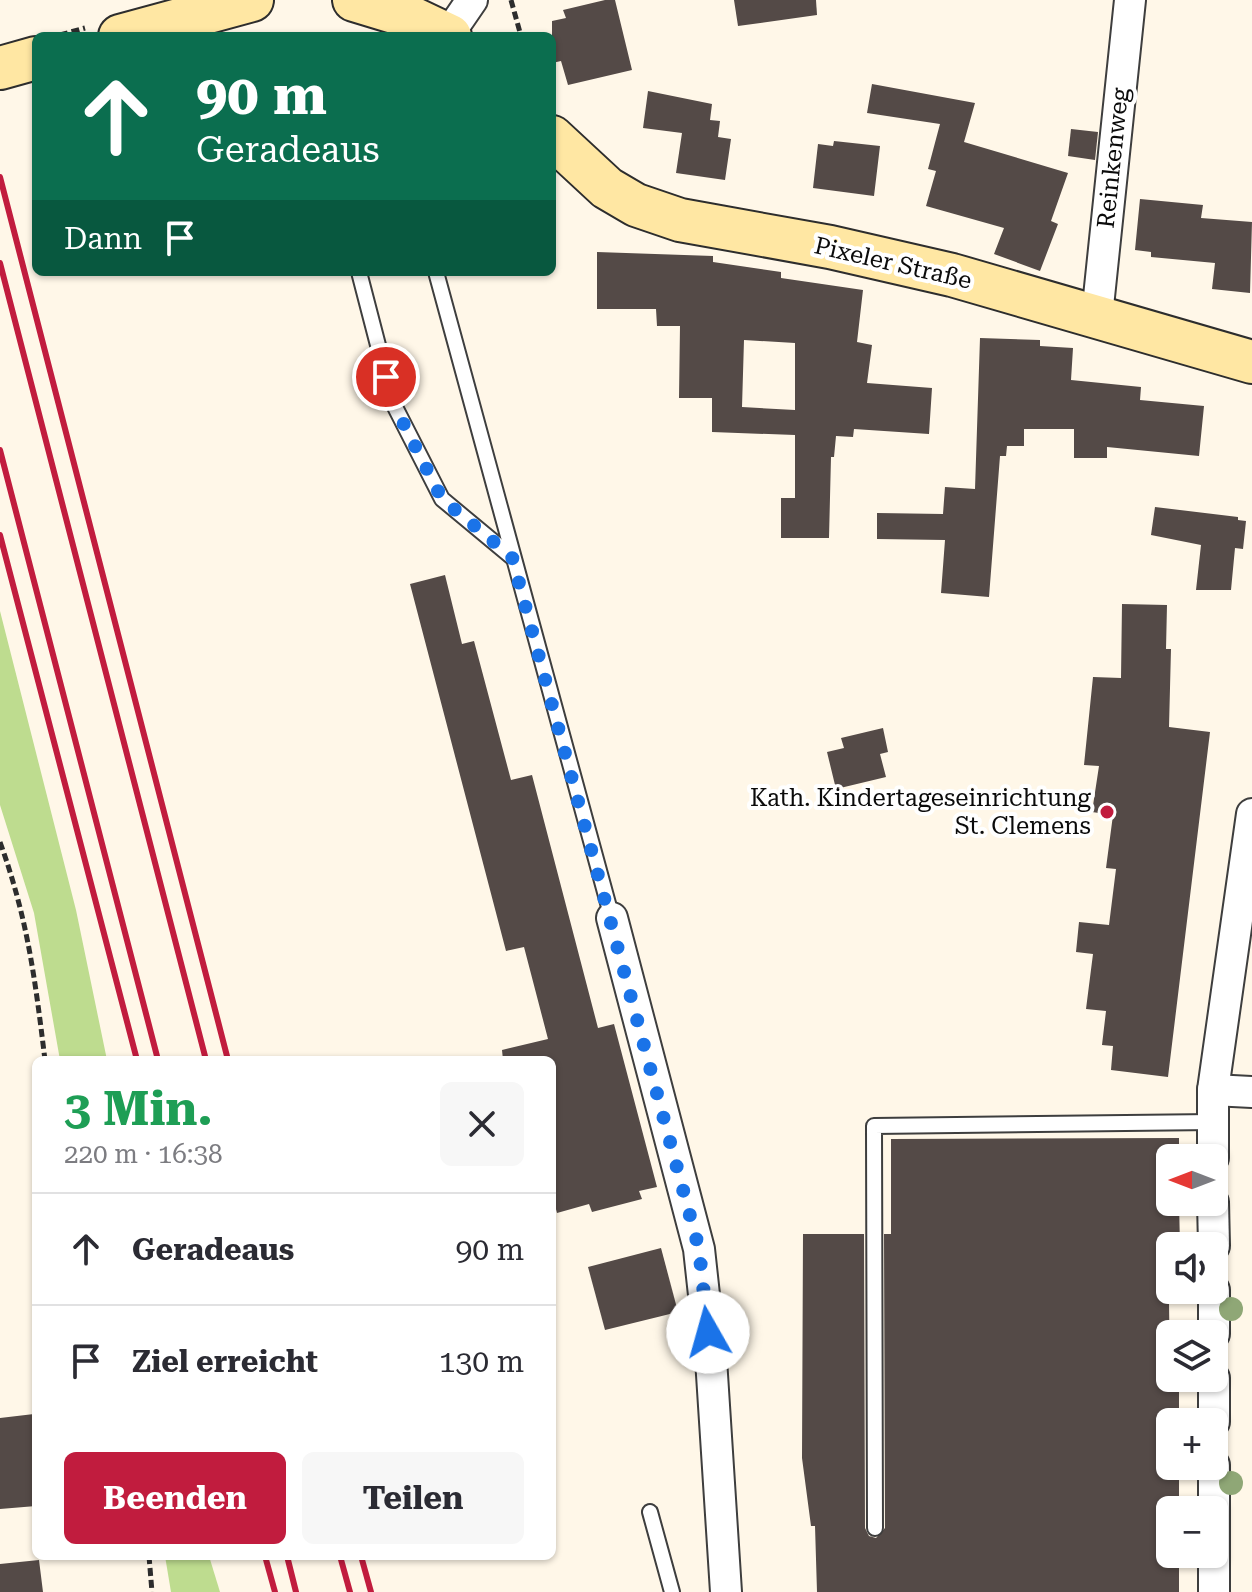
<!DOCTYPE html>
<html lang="de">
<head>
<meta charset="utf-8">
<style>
  body { margin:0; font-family:"Roboto Serif",serif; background:#f7f7f7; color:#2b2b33; height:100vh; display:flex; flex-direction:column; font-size:30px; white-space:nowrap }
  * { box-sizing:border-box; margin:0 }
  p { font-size:26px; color:#7c7c81 }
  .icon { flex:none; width:44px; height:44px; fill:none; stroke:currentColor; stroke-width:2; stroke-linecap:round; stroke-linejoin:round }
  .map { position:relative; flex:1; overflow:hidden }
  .details { position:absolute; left:32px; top:1056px; width:524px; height:504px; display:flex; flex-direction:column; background:#fff; border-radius:12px; box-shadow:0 2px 6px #0004 }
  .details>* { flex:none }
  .guide { position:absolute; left:32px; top:32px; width:524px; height:244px; border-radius:12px; box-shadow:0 2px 6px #0004; background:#0b6e4f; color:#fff; overflow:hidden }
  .needle { width:52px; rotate:270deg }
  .buttons { position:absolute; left:1156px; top:1144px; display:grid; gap:16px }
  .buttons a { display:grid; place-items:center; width:72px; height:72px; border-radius:12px; background:#fff; box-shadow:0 2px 6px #0004; font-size:40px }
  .pin { position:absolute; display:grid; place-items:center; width:68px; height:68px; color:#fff; margin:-34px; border:4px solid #fff; border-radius:50%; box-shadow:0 2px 8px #0007 }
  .me { position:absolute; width:88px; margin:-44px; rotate:353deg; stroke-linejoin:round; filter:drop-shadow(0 0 6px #0008) }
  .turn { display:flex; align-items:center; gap:28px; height:168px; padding:0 32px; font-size:36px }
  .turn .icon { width:104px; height:104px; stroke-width:2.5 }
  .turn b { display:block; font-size:56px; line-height:68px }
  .then { display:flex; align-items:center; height:76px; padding:0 32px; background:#0003; gap:16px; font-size:30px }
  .round { display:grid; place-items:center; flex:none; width:84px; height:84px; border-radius:12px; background:#f7f7f7 }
  .head { display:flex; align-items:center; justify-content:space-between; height:136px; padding:0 32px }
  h1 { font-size:48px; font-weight:700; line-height:60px; color:#1e9e55 }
  .action { display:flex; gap:16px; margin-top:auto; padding:16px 32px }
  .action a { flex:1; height:92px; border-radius:12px; background:#c11c3e; color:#fff; font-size:32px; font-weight:700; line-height:92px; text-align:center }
  .action a+a { background:#f7f7f7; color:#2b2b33 }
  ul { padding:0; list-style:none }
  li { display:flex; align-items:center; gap:24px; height:112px; padding:0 32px; border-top:2px solid #e1e1e2 }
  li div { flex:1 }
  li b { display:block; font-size:30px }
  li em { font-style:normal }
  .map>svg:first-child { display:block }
</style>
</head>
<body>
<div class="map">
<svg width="1252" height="1592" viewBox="0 0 1252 1592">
  <rect width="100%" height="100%" fill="#fff7e8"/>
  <g fill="#bedc8f">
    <polygon points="0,611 76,910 107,1060 60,1060 34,913 0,805"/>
    <polygon points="165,1556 209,1556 220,1592 171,1592"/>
  </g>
  <g fill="#544a47" fill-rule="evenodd">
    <polygon points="605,0 615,0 632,70 568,85 561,61 552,63 552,21 566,18 563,10"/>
    <polygon points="734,0 816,0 817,15 738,26"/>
    <polygon points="872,84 975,103 964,142 1068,173 1051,221 1058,224 1040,271 994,254 1004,228 926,206 936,171 928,169 940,124 867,113"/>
    <polygon points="648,91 712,104 710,120 720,121 718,137 731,139 725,180 676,173 682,133 643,128"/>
    <polygon points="1071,129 1098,132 1095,160 1068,156"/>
    <polygon points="834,141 880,146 874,196 813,188 818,144 833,146"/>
    <polygon points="1140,199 1203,205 1201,218 1252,222 1250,293 1212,289 1215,263 1151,257 1151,252 1135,250"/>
    <path d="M597 252 713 256V262L781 272V278L863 290 857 342 872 345 867 383 932 388 929 434 854 429 853 437 836 436 834 457H831L829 538H781V498H795V435L712 432V398H679L680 326H657L656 309H597ZM744 340 795 343V410L742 407Z"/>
    <polygon points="980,338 1040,340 1040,346 1073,348 1071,380 1141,387 1140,400 1204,406 1199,456 1107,447 1107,458 1074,458 1074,429 1024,429 1024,446 1007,446 1006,456 1000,456 989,597 941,593 945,540 877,539 877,513 943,514 945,487 975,489"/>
    <polygon points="1155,507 1238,517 1238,520 1246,521 1243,549 1235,548 1231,590 1196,590 1201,545 1151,535"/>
    <polygon points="445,575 462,644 474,641 511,780 532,775 598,1028 614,1024 657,1187 639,1191 642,1199 592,1212 589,1204 557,1213 552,1194 552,1060 503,1060 502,1050 548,1039 524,947 506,951 410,584"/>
    <polygon points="1122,604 1167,605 1166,649 1171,649 1169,727 1210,732 1168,1077 1111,1070 1113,1046 1102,1045 1106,1011 1086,1009 1093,954 1076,952 1079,922 1109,925 1116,869 1106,868 1113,815 1092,812 1099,766 1084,765 1093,677 1121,678"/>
    <polygon points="883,728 888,752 880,754 886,777 836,789 827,752 844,748 841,738"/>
    <polygon points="1179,1138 1179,1158 1170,1158 1170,1202 1179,1202 1180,1246 1170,1246 1170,1290 1180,1290 1180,1303 1169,1303 1170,1378 1179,1378 1179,1422 1170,1422 1170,1466 1179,1466 1179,1510 1170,1510 1170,1554 1179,1554 1179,1592 817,1592 815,1526 811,1526 802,1458 803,1234 864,1234 865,1528 869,1536 876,1538 885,1528 884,1234 891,1234 891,1139"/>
    <polygon points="661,1248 678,1312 605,1330 588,1267"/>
    <polygon points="34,1414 36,1506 0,1509 0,1418"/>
    <polygon points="39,1560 43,1592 0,1592 0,1564"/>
  </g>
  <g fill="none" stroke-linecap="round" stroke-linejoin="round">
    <defs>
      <g id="service">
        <polyline points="359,272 393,403 442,499 512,557"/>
        <polyline points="436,272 612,918"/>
        <polyline points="650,1512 672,1592"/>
        <polyline points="875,1528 874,1126 1213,1122"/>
      </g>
      <g id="minor">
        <polyline points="448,35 472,0"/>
        <polyline points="1097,316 1130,0"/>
        <polyline points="612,918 699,1249 711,1359 726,1592"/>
        <polyline points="1213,1090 1252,1092"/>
        <polyline points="1213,1158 1213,1090 1252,814"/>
        <polyline points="1213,1202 1214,1246"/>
        <polyline points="1214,1290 1214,1334"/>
        <polyline points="1214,1378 1214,1422"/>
        <polyline points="1214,1465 1214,1592"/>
      </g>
      <g id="secondary">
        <polyline points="354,0 410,17 450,36"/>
        <polyline points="120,36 252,0"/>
        <polyline points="0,68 36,58"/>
        <polyline points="552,137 607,188 636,205 680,220 830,247 952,275 1252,362"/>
      </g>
    </defs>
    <use href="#service" stroke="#3e3e3e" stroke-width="18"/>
    <use href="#minor" stroke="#3e3e3e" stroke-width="34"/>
    <use href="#secondary" stroke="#2d2d2d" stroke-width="46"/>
    <g stroke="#2d2d2d" stroke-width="5" stroke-dasharray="8 4" stroke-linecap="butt">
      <polyline points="511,0 521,36"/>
      <polyline points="60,35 85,28"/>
      <path d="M0 842C28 920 35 979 45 1060"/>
      <polyline points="149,1556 152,1592"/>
    </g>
    <use href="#service" stroke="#fff" stroke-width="14"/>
    <use href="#minor" stroke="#fff" stroke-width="30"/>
    <use href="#secondary" stroke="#ffe7a3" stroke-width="42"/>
    <g stroke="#c11c3e" stroke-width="6">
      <polyline points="0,177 228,1060"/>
      <polyline points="0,263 206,1060"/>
      <polyline points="0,450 158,1060"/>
      <polyline points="0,535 137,1060"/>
      <polyline points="265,1556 275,1592"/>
      <polyline points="287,1556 296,1592"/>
      <polyline points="340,1556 350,1592"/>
      <polyline points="361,1556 371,1592"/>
    </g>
  </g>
  <g fill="#8fa776">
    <circle cx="1231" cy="1309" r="12"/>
    <circle cx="1231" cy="1483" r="12"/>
  </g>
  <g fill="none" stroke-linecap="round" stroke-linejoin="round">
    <polyline stroke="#1a73e8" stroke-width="14" stroke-dasharray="0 25.2" points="386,377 393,403 442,499 512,557 699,1249 708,1332"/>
  </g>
  <circle fill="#c11c3e" stroke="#fff" stroke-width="3" cx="1107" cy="812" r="8"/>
  <g text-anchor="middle" stroke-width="8" stroke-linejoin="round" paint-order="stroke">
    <g font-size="24" fill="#0b0b0b" stroke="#fff">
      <text transform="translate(1113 158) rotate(-84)" y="8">Reinkenweg</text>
      <text transform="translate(893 263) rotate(13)" y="8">Pixeler Straße</text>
    </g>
    <g font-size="24" fill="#0b0b0b" stroke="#fff" text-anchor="end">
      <text x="1091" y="806">Kath. Kindertageseinrichtung<tspan x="1091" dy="28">St. Clemens</tspan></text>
    </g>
  </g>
</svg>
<div class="buttons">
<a><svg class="needle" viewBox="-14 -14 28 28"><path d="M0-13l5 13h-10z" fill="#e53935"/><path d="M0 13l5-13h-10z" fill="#7c7c81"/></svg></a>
<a><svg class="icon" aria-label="sound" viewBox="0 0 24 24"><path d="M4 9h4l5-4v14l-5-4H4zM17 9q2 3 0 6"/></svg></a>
<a><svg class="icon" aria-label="layers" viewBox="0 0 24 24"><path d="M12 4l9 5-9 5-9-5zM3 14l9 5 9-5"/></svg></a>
<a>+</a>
<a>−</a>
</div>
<div class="pin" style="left:386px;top:377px;background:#d93025"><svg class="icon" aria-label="arrive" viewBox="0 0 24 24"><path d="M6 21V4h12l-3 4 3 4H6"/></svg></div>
<svg class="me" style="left:708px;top:1332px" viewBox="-20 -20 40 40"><circle r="19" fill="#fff"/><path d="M0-13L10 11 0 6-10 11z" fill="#1a73e8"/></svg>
<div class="guide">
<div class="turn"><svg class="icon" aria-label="ahead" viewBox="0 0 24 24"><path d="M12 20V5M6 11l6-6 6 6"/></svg><div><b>90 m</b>Geradeaus</div></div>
<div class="then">Dann<svg class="icon" aria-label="arrive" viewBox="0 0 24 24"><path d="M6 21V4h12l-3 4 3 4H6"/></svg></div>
</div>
<section class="details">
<div class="head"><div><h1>3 Min.</h1><p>220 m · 16:38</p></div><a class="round"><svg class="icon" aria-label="close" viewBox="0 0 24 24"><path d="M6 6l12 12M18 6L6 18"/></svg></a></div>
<ul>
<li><svg class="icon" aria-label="ahead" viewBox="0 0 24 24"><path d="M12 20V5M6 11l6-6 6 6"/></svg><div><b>Geradeaus</b></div><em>90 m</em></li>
<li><svg class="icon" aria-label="arrive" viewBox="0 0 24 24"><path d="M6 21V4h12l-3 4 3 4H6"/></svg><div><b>Ziel erreicht</b></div><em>130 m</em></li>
</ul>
<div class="action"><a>Beenden</a><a>Teilen</a></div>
</section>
</div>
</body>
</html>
